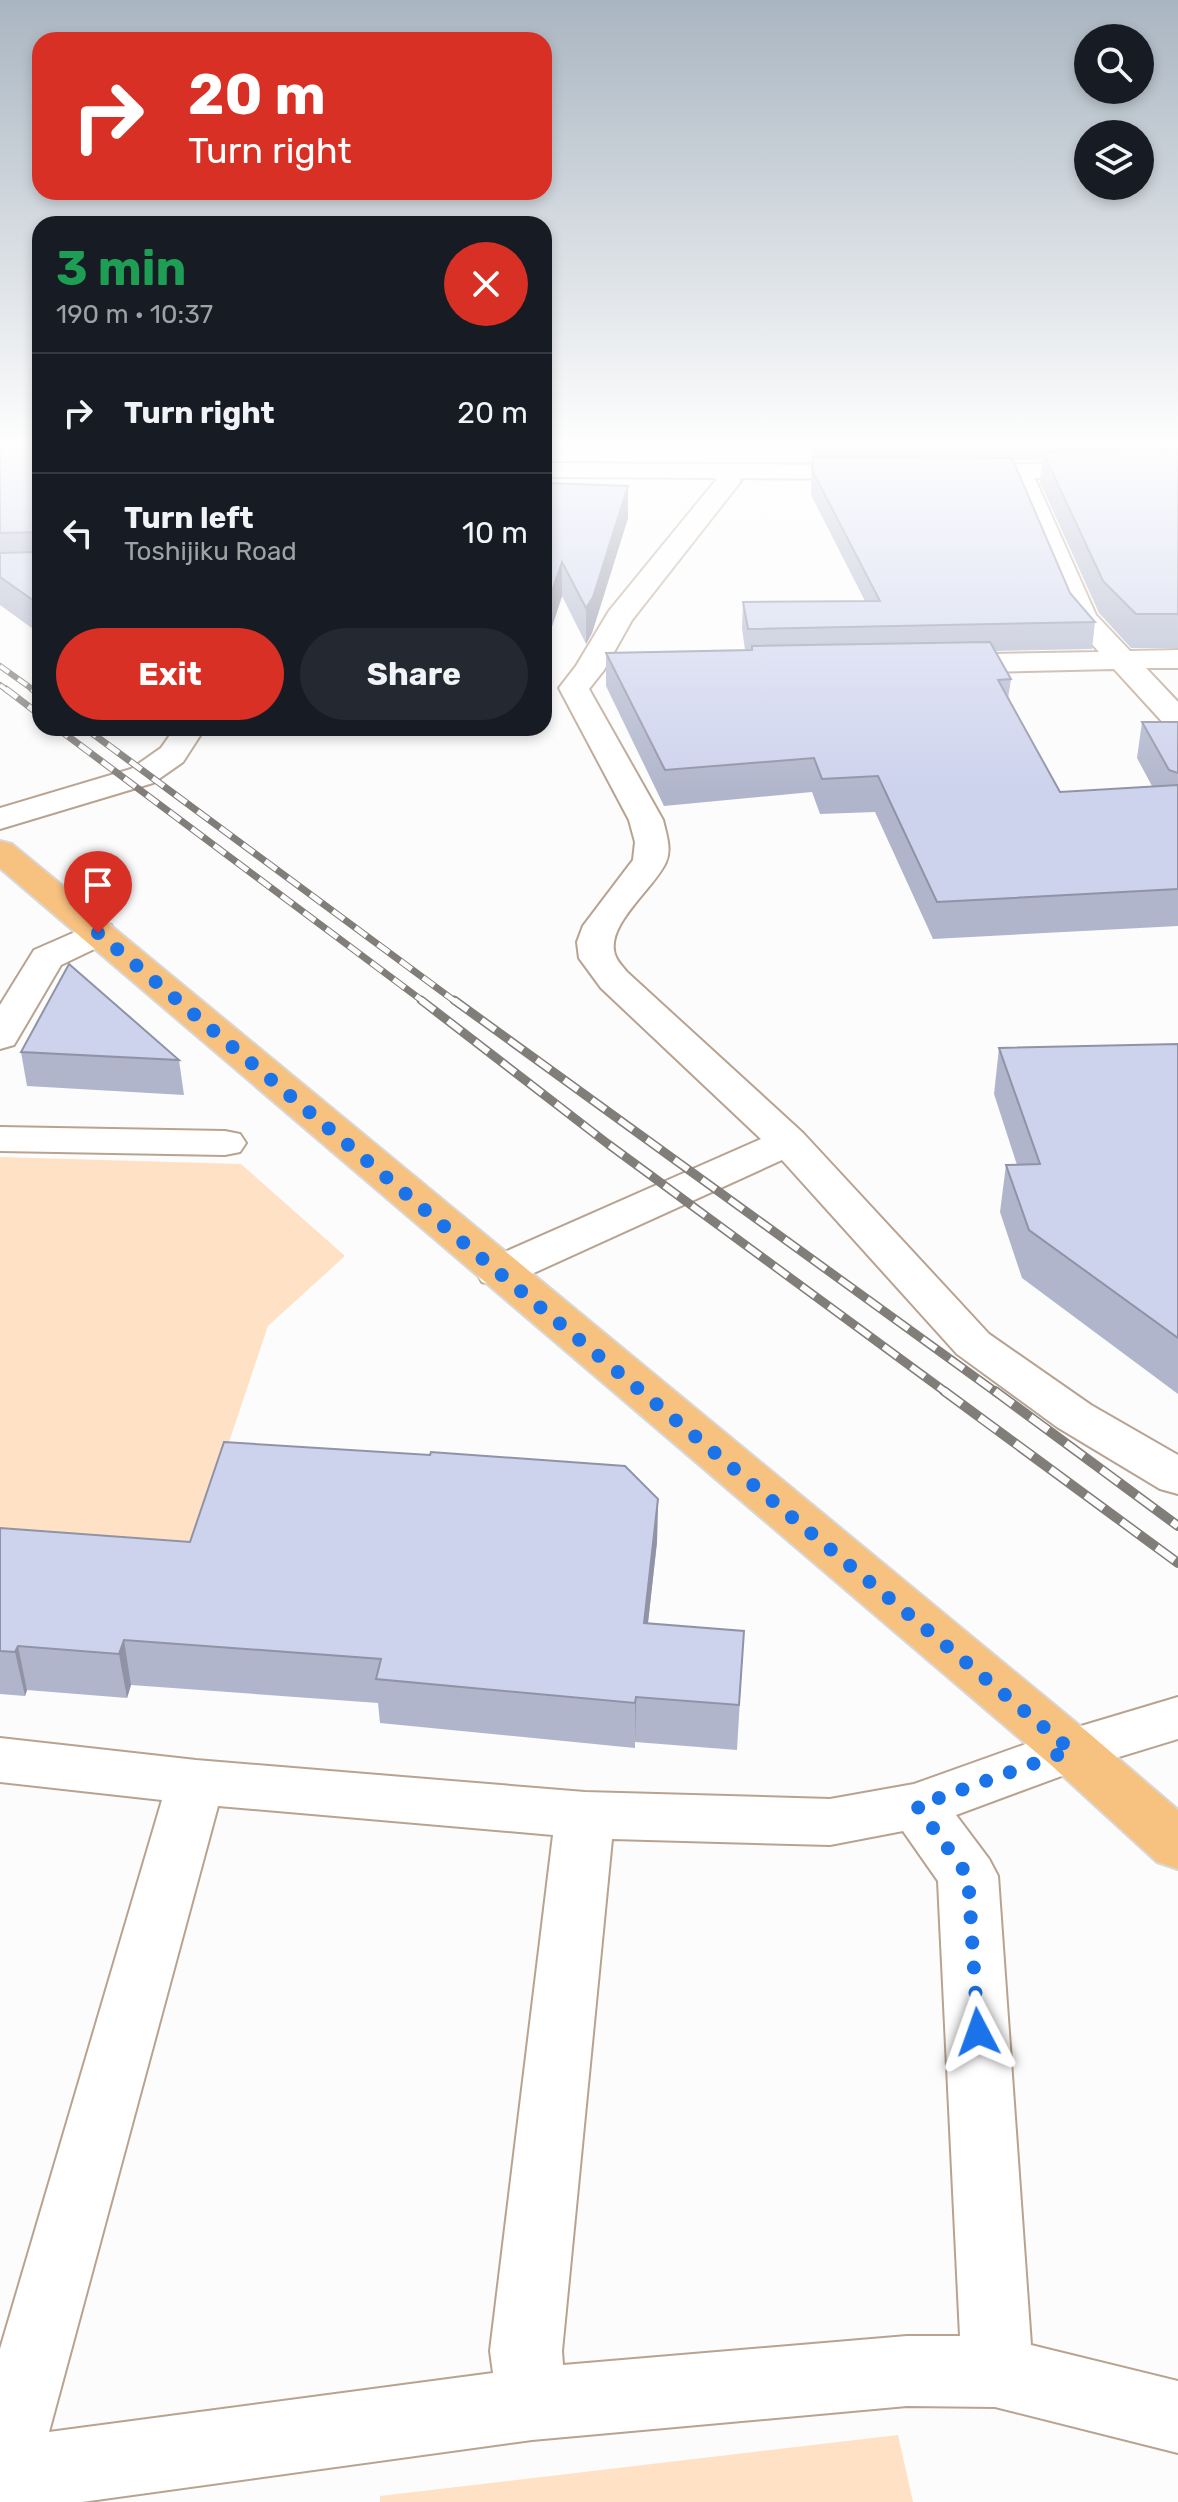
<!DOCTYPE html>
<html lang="en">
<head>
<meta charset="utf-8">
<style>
  body { margin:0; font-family:Rubik,sans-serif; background:#242831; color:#f1f3f6; height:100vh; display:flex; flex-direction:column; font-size:30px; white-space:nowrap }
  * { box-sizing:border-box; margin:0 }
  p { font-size:26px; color:#9ea1a6 }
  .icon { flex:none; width:44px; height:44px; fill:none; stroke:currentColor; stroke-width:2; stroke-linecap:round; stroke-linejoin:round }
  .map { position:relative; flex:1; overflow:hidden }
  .drawer { position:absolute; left:32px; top:216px; width:520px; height:520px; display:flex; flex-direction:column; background:#171b24; border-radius:24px; box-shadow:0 4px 12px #0003 }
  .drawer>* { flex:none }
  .banner { position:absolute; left:32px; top:32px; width:520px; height:168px; border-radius:24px; box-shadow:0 4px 12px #0003; background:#d93025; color:#fff; overflow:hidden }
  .tools { position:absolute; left:1074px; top:24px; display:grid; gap:16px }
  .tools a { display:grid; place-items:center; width:80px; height:80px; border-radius:50%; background:#171b24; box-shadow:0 4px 12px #0003; font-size:40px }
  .pin { position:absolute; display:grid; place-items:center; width:68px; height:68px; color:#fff; margin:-82px -34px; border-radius:50% 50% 50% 0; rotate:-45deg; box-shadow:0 0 8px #0007 }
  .pin .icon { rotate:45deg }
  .me { position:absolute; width:88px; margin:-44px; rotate:356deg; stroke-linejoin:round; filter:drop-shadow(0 0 6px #0008) }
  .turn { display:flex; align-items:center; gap:28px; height:168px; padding:0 24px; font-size:36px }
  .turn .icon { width:104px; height:104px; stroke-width:2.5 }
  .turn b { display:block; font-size:56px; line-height:68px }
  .round { display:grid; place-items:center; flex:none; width:84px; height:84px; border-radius:42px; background:#242831 }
  .overview { display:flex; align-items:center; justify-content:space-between; height:136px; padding:0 24px }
  h1 { font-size:48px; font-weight:700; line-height:60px; color:#1e9e55 }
  .cta { display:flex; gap:16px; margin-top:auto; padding:16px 24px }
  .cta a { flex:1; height:92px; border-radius:48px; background:#d93025; color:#fff; font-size:32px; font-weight:700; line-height:92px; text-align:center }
  .cta a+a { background:#242831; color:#f1f3f6 }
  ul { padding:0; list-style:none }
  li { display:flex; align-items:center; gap:24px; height:120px; padding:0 24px; border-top:2px solid #363941 }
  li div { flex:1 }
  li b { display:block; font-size:30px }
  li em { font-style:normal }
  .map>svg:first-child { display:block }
</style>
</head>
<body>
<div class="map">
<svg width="1178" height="2502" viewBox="0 0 1178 2502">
  <rect width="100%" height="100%" fill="#fcfcfc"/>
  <g fill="#ffe1c5">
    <polygon points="0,1157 241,1164 345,1256 268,1326 185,1573 0,1555"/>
    <polygon points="898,2435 913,2502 380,2502 380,2496"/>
  </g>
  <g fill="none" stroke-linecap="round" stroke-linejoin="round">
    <defs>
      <g id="street">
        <path d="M725 464 734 466 741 481 632 620 604 670 589 689 663 820C666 833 672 849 666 862 655 888 602 927 616 957 618 962 624 968 627 972L803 1133 989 1334 1091 1405 1178 1455V1494L1160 1489 1057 1427 957 1354 782 1160 514 1282 498 1286 482 1282 476 1272 482 1262 761 1139 601 988 579 958 577 942 583 926 633 860 635 842 629 820 559 688 576 666 609 611 716 480 713 471 716 466Z"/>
        <polygon points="1020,465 1029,467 1032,472 1096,615 1130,651 1178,650 1178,668 1146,668 1178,702 1178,729 1167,727 1114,669 940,673 930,670 925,664 930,658 940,655 1099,652 1069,618 1008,472 1011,467"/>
        <polygon points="0,1127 225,1131 240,1134 246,1143 240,1152 225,1155 0,1151"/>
        <path d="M1178 1697V1739L1086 1767 956 1815 989 1859 998 1876 1031 2345 1178 2381V2453L995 2407 907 2406 532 2440 82 2502H0V2349L162 1800 0 1782V1738L196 1760 585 1792 830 1799 914 1784 1051 1735ZM218 1806 553 1835 490 2351 493 2373 49 2432ZM903 1831 938 1881 960 2336H907L563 2365 562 2351 612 1839 830 1845Z"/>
      </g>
      <g id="secondary">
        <polygon points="1178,462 1178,476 958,479 949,477 946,472 949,467 958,465"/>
        <polygon points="544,463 870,465 879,467 882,472 879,477 870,479 544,477"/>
        <polygon points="175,728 205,728 183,762 153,783 0,829 0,808 131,769 161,748"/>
        <polygon points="98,922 111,925 116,933 111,941 61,965 14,1045 0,1049 0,1005 34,950"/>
      </g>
      <polygon id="primary" points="0,841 12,844 1091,1735 1178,1810 1178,1869 1157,1862 1051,1765 0,868"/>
    </defs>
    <use href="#street" stroke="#b8a390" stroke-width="4"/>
    <use href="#secondary" stroke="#b8a390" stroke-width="4"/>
    <use href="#primary" stroke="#d8d7d5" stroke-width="4"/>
    <use href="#street" fill="#fff" fill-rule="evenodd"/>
    <use href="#secondary" fill="#fff" fill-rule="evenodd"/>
    <use href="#primary" fill="#f7c17f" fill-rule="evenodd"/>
    <defs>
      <g id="rail-far3">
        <polyline points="0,666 35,691"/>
        <polyline points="0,685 8,691"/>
      </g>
      <g id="rail-far2">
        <polyline points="6,689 40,715"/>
        <polyline points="32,689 40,695"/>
        <polyline points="57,728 424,1002"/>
        <polyline points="85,728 456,1002"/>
      </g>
      <g id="rail-far1">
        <polyline points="421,1000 608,1144 947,1393"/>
        <polyline points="454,1000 997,1393"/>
      </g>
      <g id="rail">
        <polyline points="944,1391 1178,1563"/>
        <polyline points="995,1391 1178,1526"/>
      </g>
    </defs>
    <use href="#rail-far3" stroke="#817d79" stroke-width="6"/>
    <use href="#rail-far2" stroke="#817d79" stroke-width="7"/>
    <use href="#rail-far1" stroke="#817d79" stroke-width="9"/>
    <use href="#rail" stroke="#817d79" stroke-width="10"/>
    <use href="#rail-far3" stroke="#fcfcfc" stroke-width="4" stroke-dasharray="11" stroke-linecap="butt"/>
    <use href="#rail-far2" stroke="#fcfcfc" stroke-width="5" stroke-dasharray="14" stroke-linecap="butt"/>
    <use href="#rail-far1" stroke="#fcfcfc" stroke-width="6" stroke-dasharray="17" stroke-linecap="butt"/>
    <use href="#rail" stroke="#fcfcfc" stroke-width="7" stroke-dasharray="22" stroke-linecap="butt"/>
  </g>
  <g fill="#b0b5cc">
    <polygon points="812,443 1178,443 1178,648 1131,648 1099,613 1040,482 1042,460 1013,460 1070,593 1095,622 1092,649 995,651 1011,679 1008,699 1060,792 1152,786 1137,758 1142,722 1178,722 1178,926 933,939 875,812 820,814 812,792 664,806 606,686 606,653 745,650 742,628 743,602 865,601 811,495"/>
    <polygon points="0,446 40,448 40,634 0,605"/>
    <polygon points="544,483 628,486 628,518 592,633 586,644 562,596 544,651"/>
    <polygon points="400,728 518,728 516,734"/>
    <polygon points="1178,1044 1178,1394 1022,1278 1000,1212 1006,1165 1017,1165 994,1094 999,1048"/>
    <polygon points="21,1052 179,1060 184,1095 27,1086"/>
    <polygon points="658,1499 657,1542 648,1623 744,1631 737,1750 635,1742 635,1748 380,1723 378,1703 131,1685 127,1698 27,1690 25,1696 0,1694 0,1528 190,1542"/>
  </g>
  <g fill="#9093a6">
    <polygon points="628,486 628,518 592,633 586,644 586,608"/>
    <polygon points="562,562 562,596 544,651 544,614"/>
    <polygon points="658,1499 657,1542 643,1667 644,1623"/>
    <polygon points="124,1640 131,1685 127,1698 119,1654"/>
    <polygon points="18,1646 27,1690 25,1696 15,1652"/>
    <polygon points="636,1697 635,1742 635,1748 635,1703"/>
  </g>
  <g fill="#cdd2ed" stroke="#9093a6" stroke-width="2">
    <polygon points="0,446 40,448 40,460 36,468 40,468 40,605 0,577 0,553 38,552 38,532 0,533"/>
    <polygon points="1178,449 1178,614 1136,614 1103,581 1043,452"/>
    <polygon points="813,457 1012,458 1070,593 1095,622 748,629 743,602 880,601 812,470"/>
    <polygon points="544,483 628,486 593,597 586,608 562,562 544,614"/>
    <polygon points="990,642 1011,679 998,680 1060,792 1178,785 1178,889 937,902 878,776 822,779 814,758 665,770 606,653 752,650 752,646"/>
    <polygon points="1142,722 1178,722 1178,773 1169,770"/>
    <polygon points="69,964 179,1060 21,1052"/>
    <polygon points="1178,1044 1178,1338 1029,1230 1006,1165 1040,1164 999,1048"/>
    <polygon points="224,1442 430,1455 431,1452 625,1466 658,1499 644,1623 744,1631 739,1705 636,1697 635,1703 376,1679 381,1659 124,1640 119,1654 18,1646 15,1652 0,1651 0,1528 190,1542"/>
  </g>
  <linearGradient id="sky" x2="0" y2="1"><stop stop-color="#a9b5c1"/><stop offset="0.56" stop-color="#fefefe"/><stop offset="1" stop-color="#fefefe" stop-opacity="0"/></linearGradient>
  <rect width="1178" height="793" fill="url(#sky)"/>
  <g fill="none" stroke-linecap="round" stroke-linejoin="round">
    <polyline stroke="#1a73e8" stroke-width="14" stroke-dasharray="0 25.2" points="98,933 498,1272 1071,1750 917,1806 968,1876 978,2032"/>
  </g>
</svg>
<div class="tools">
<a><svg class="icon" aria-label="search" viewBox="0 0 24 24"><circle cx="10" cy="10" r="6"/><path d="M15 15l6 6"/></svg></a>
<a><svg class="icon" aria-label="layers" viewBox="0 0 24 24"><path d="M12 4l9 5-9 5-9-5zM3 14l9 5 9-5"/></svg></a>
</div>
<div class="pin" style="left:98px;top:933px;background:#d93025"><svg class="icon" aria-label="arrive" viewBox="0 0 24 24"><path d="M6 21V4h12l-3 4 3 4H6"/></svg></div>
<svg class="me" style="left:978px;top:2032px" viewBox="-20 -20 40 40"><path d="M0-17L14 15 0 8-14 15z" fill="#1a73e8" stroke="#fff" stroke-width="4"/></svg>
<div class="banner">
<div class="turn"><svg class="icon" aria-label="right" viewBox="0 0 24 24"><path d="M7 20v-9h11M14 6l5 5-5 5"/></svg><div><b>20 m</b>Turn right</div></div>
</div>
<section class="drawer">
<div class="overview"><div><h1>3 min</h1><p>190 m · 10:37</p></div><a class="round" style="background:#d93025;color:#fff"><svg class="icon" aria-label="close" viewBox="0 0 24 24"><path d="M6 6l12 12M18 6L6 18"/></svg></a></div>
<ul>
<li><svg class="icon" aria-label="right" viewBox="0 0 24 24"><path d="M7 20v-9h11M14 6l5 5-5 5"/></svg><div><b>Turn right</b></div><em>20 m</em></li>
<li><svg class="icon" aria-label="left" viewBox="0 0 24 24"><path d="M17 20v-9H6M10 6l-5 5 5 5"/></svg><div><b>Turn left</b><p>Toshijiku Road</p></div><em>10 m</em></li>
</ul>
<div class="cta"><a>Exit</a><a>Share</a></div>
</section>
</div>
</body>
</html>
